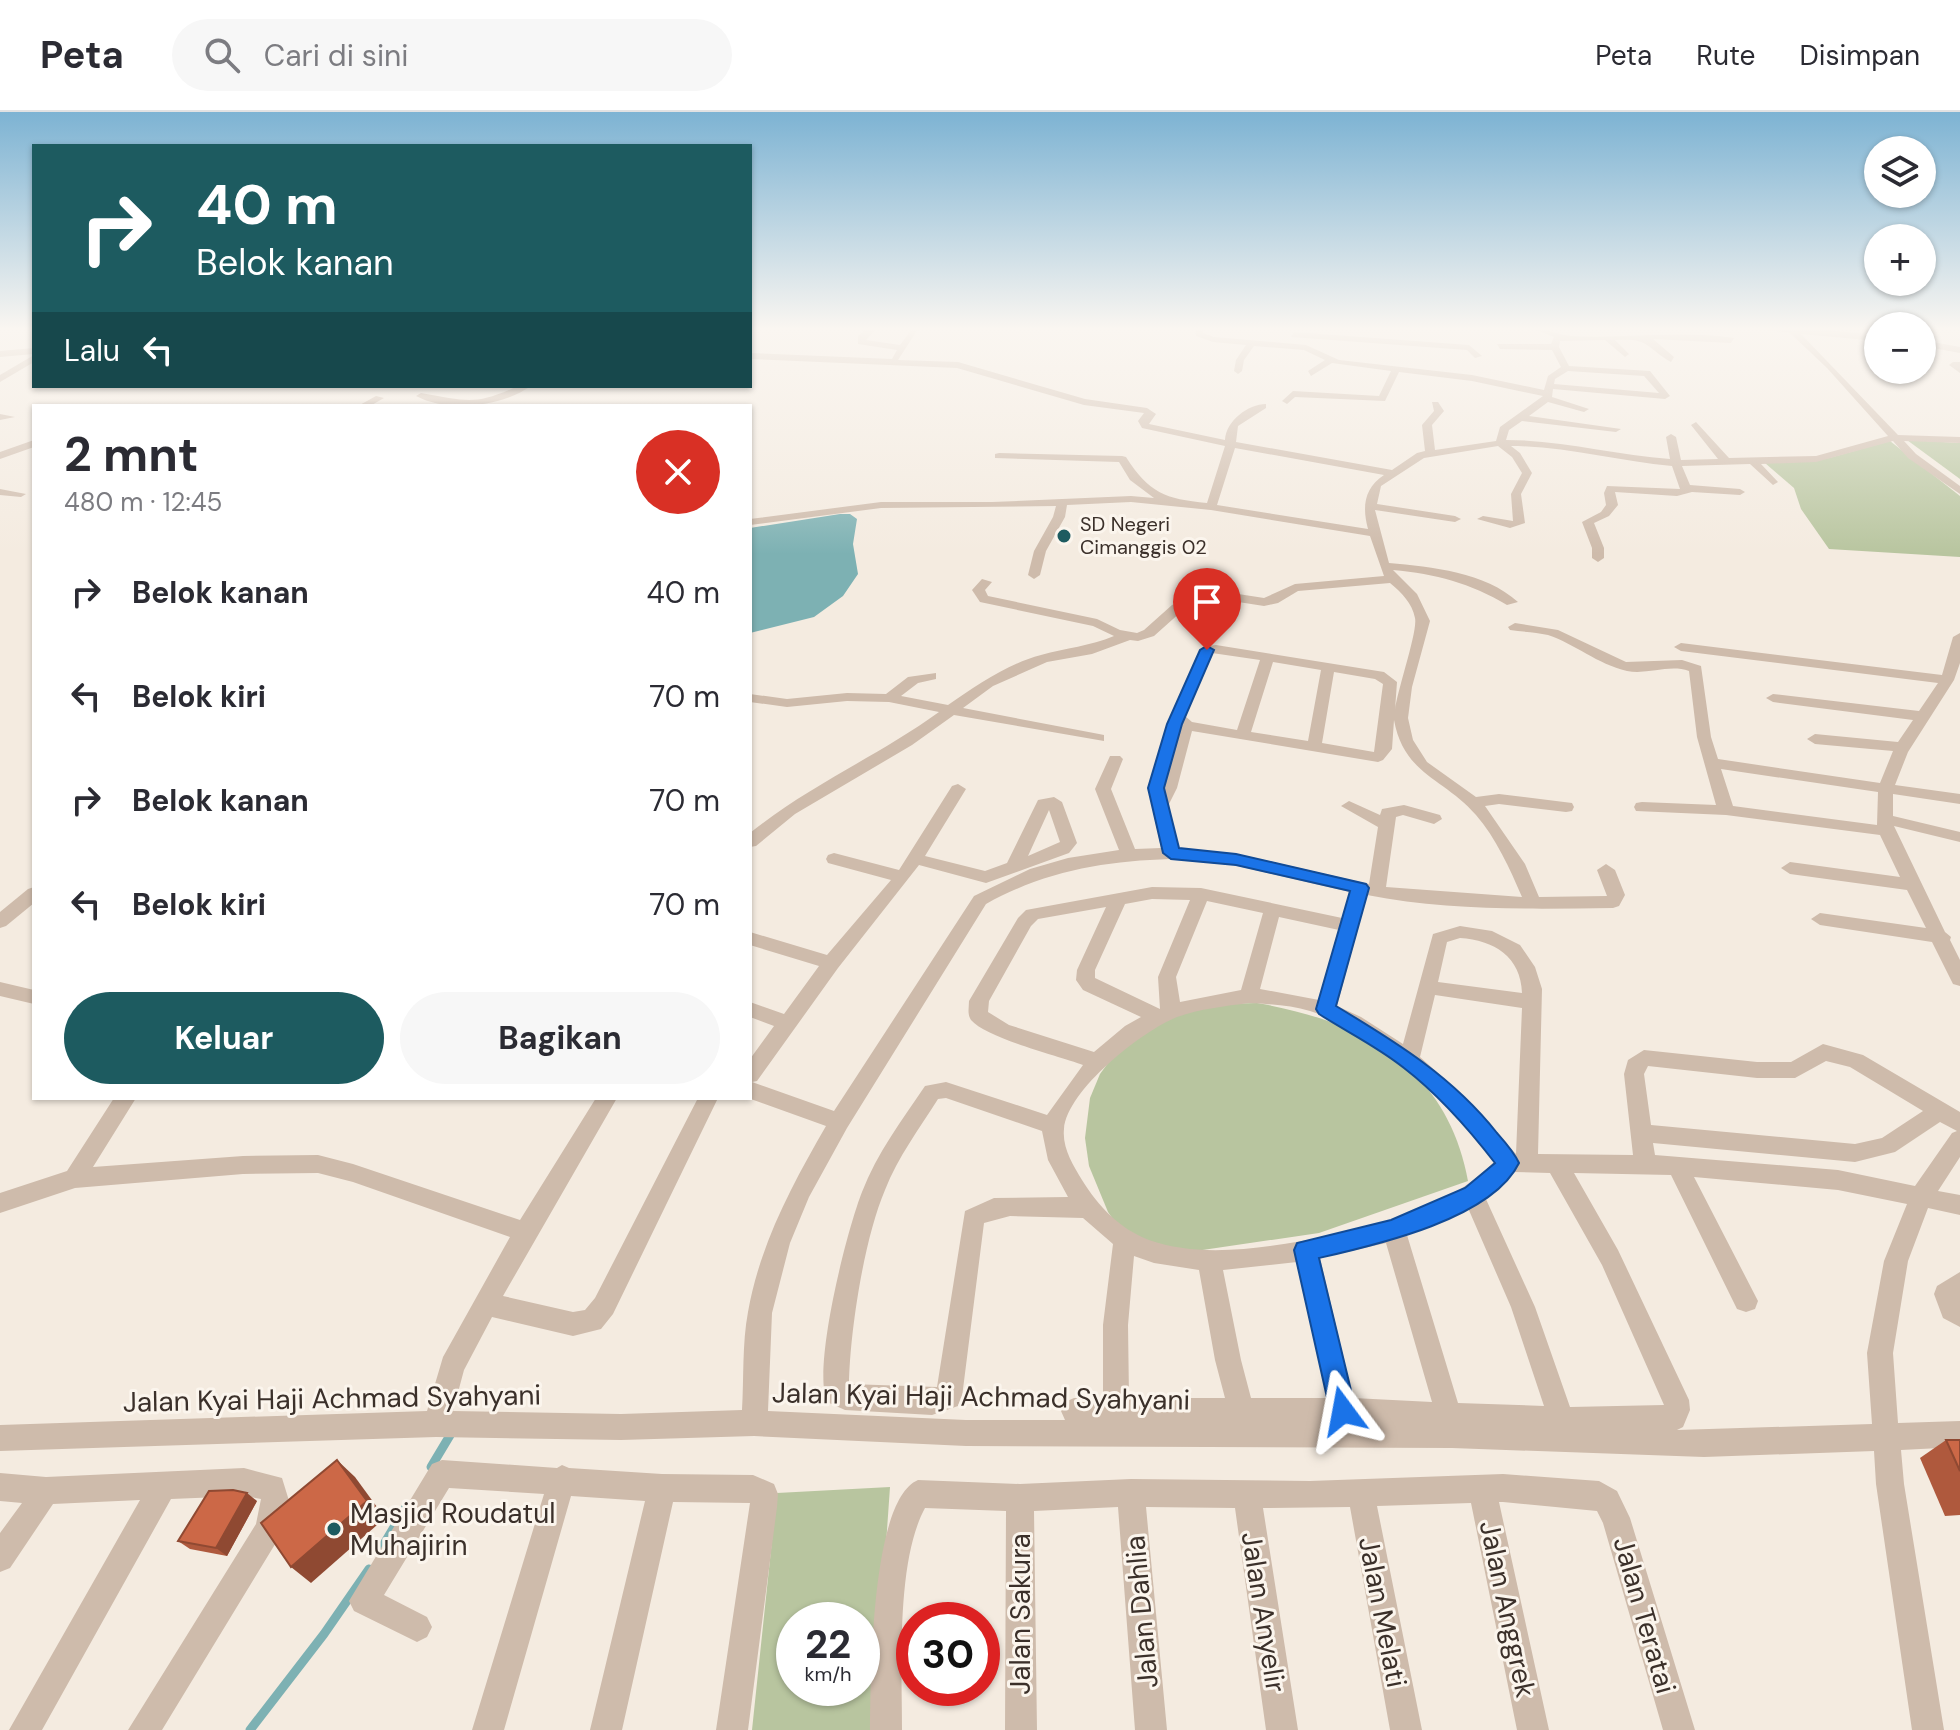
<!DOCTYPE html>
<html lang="id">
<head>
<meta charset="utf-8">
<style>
  body { margin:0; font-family:"DM Sans",sans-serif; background:#f7f7f7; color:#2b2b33; height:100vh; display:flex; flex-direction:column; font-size:30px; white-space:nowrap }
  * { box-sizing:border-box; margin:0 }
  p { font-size:26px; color:#7c7c81 }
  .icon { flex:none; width:44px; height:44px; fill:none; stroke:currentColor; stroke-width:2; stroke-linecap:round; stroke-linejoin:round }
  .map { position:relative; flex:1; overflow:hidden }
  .details { position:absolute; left:32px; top:292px; width:720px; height:696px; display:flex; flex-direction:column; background:#fff; border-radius:0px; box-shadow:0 2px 6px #0004 }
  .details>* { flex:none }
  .guide { position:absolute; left:32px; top:32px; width:720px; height:244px; border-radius:0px; box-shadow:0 2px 6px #0004; background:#1d5b60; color:#fff; overflow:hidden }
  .buttons { position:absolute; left:1864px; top:24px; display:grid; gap:16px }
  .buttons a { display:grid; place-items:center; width:72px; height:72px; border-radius:50%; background:#fff; box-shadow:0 2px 6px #0004; font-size:40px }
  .speed { position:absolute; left:776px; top:1490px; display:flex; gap:16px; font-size:40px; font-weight:700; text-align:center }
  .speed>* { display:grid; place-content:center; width:104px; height:104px; border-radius:50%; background:#fff; box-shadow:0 2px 6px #0004; line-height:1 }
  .speed small { font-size:20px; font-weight:400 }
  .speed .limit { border:12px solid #d22; background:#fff; color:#111 }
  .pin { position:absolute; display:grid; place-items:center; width:68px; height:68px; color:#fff; margin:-82px -34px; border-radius:50% 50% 50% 0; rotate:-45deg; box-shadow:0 0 8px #0007 }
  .pin .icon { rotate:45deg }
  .me { position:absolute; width:88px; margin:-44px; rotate:347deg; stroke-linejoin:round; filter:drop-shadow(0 0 6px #0008) }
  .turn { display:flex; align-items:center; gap:28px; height:168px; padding:0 32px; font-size:36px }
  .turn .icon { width:104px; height:104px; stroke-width:2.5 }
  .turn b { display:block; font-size:56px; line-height:68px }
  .then { display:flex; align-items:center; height:76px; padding:0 32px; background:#0003; gap:16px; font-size:30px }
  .round { display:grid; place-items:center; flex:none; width:84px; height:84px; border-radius:42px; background:#f7f7f7 }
  .summary { display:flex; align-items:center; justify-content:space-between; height:136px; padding:0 32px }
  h1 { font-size:48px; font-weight:700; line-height:60px }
  .cta { display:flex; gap:16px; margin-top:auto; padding:16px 32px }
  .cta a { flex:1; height:92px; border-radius:48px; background:#1d5b60; color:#fff; font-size:32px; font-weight:700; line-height:92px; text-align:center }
  .cta a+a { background:#f7f7f7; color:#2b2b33 }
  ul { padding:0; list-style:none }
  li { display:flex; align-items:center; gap:24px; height:104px; padding:0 32px }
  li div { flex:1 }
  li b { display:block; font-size:30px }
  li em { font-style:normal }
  header { display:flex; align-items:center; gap:48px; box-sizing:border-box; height:112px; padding:0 40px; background:#fff; border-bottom:2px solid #e1e1e2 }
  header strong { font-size:38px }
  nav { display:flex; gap:44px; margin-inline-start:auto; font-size:28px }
  .search { width:560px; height:72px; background:#f7f7f7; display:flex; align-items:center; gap:20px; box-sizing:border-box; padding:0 28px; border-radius:44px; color:#7c7c81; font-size:30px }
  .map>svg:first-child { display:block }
</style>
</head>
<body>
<header>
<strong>Peta</strong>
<div class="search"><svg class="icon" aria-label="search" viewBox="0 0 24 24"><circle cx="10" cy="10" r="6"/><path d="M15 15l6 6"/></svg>Cari di sini</div>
<nav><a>Peta</a><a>Rute</a><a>Disimpan</a></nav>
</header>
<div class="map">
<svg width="1960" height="1618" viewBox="0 0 1960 1618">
  <rect width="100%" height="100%" fill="#f4ebe0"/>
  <g fill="#b8c59f" fill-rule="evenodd">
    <polygon points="1907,328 1960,331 1960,367"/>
    <polygon points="1890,329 1960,384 1960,445 1829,437 1801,397 1794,376 1765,351 1829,346"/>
    <path d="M1257 891C1363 909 1447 956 1468 1069L1319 1121 1189 1140 1123 1122 1108 1100 1089 1054 1085 1026 1090 986 1100 962 1119 936 1170 904 1219 892Z"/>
    <path d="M890 1375 873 1618H752L777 1381ZM794 1508H862V1576H794Z"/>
  </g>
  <polygon fill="#7db1b3" points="840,402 850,402 857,407 853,432 858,462 843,484 814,505 750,521 750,416"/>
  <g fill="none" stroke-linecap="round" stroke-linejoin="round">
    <g stroke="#7db1b3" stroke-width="9">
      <polyline points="431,1355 452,1320"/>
      <polyline points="381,1437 406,1395"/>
      <polyline points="250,1618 324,1522 369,1457"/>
    </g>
    <g fill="#cebbab" fill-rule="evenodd">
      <path d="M868 215H878L866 228 900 233 912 217H918L898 248 958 250 1085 287 1147 296 1156 302 1149 312 1225 328C1226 309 1248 292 1266 292V296L1238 314 1236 330 1392 358 1417 341 1425 339 1422 313 1434 299 1432 290H1438L1444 299 1432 313 1435 338 1496 329 1500 315 1543 284 1472 269 1399 260 1385 289 1295 285 1287 292 1282 289 1293 279 1379 284 1391 259 1332 251 1311 264 1308 259 1325 248 1304 238 1254 234 1244 248 1242 259 1238 262 1234 259 1236 248 1246 233 1213 230 1196 224 1195 215H1203V221L1214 225 1306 233 1339 248 1472 263 1544 278 1548 264 1561 255 1552 238 1500 237 1497 232H1551L1554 225 1529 215C1544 215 1557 223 1571 224 1625 227 1680 218 1734 226L1731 231 1653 227 1674 245 1671 250C1644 234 1650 226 1615 228L1629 242 1625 245 1605 228 1560 229 1559 235 1569 254 1650 259 1670 284 1665 287 1553 277 1552 285 1589 297 1584 300 1548 290 1529 304 1621 317 1616 320 1522 309 1509 318 1506 328C1561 328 1615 343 1670 347L1666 325 1671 322 1676 325 1681 348 1718 347 1691 313 1696 310 1729 346 1816 344 1888 324 1827 256 1790 221 1746 215H1794L1878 223V229L1801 222 1898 323 1960 325V331L1904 329 1916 342 1960 374V382L1908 346 1893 329 1816 350 1761 352 1778 370 1773 373 1750 352 1682 354 1690 373 1740 377 1745 380 1740 383 1692 380 1677 384 1615 380 1618 393 1609 404 1594 411 1604 436V446L1598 450 1592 446V436L1582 410 1601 400 1606 393 1604 381 1607 374 1680 377 1672 354C1618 349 1564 334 1511 334L1520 341 1532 361 1521 382 1525 411 1510 416 1477 407 1483 404 1513 409 1511 382 1522 361 1512 345 1498 334 1424 346 1381 374 1377 392 1455 404 1461 407 1455 410 1375 398 1389 451C1432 455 1485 460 1518 490L1507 493C1470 471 1436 462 1393 458L1417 482 1430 509 1412 575 1408 606 1413 628 1427 650 1476 685 1499 682 1572 691 1574 695 1572 699 1566 700 1499 692 1485 694 1525 752 1539 785 1607 784 1597 758 1606 752 1615 758 1625 783 1619 794 1613 796C1531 797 1448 799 1367 783L1337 894 1361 905 1403 932 1433 822 1460 814 1492 819 1520 833 1535 855 1542 877 1538 1042 1633 1043 1624 962 1628 948 1644 938 1757 950H1791L1823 932 1863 943 1960 1000V1045L1938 1079 1960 1083V1103L1928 1096 1908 1149 1893 1241 1898 1311 1960 1309V1335L1901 1338 1904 1372 1944 1618H1912L1876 1372 1874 1339 1704 1345 1452 1336 966 1334 754 1324 621 1328 436 1325 0 1339V1313L427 1299 443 1245 510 1125 353 1070 318 1061 243 1062 75 1076 0 1101V1081L67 1059 114 986H136L93 1055 243 1044 318 1043 353 1052 520 1108 596 986H617L503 1184 573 1200 585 1198 595 1186 698 986H718L613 1202 601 1217 573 1224 492 1205 464 1258 453 1299 621 1302 742 1298C744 1266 742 1232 748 1200 760 1132 792 1073 826 1014L748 986 750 947 774 914 750 905V890L784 902 819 854 750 833V820L827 843 891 768 828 751 826 747 828 743 834 741 899 758 952 674 958 672 966 677 925 744 985 759 1007 751 1038 688 1054 685 1062 690 1077 731 1069 741 986 771 919 753 838 856 757 969 752 970 834 999 974 784 1030 757 1068 746 1119 738 1095 677 1110 644H1120L1123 647 1111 677 1135 737 1161 736 1148 676 1167 612 1202 535 1216 533 1384 560 1397 570 1395 598C1397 579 1418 519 1415 506 1412 491 1402 481 1390 471L1298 479 1278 491 1264 494 1219 487 1202 488 1182 499 1154 524 1138 529 1130 528 1092 542 1047 550 993 574 963 596 1099 622 1104 623V629L954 603 912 633 795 702 756 734 750 735V721C808 674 878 644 939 600L889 590 847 589 787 595 750 590V582L787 587 847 581 886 582 908 565 936 561V567L918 571 901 584 948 593C977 573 1007 552 1041 543 1066 536 1090 534 1114 524L1093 514 980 490 972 478 982 467 992 470 985 478 988 484 1097 507 1120 518 1137 521 1144 518 1172 493 1199 480 1219 479 1264 486 1295 472 1384 464 1370 424 1211 398 1131 390 1067 393 1065 405 1046 439 1040 463 1034 467 1028 463 1034 439 1053 405 1056 394 881 396 750 413V407L881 390H992L1131 384 1154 386 1130 368 1119 350 995 346V342L999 341 1122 344 1126 345C1149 381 1165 387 1207 391L1225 334 1142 316 1138 309 1144 301 1084 293 957 256 750 247V241L892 247 897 238 858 232V224ZM1568 259 1644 264 1659 281 1554 272 1555 267ZM1235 336 1384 363C1364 376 1362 395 1368 417L1217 393ZM1212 541 1260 548 1237 618 1192 610 1185 604ZM1273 550 1321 558 1308 629 1251 620ZM1334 560 1375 567 1383 572 1374 640 1322 631ZM1394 608C1404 663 1444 666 1476 703 1496 726 1510 757 1522 785L1386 775 1396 705 1403 703 1434 712 1442 707 1440 703 1404 693 1382 697 1380 703 1349 689 1341 694 1378 715 1369 772 1251 745 1178 736 1168 694 1177 676 1192 619 1378 650 1383 648 1392 637ZM1049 698 1060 730 1028 744ZM1170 747 1233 753 1350 780 1342 806 1201 776 1152 775 1026 798 1018 806 969 889C969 895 967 902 971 908 986 926 1058 944 1083 953L1047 1003 946 970 925 974C902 1008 877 1041 862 1080 847 1118 812 1255 827 1290L845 1298 932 1303 958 1294 962 1285 984 1111 1010 1104 1083 1106 1113 1132 1103 1213V1286H1074L1065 1290 1061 1299 1065 1308H966L768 1299 772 1201 790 1131 809 1085 847 1016 986 792C1045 759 1105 749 1170 747ZM1152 787 1190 788 1158 865 1160 897 1095 866V858L1125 792ZM1207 789 1263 801 1241 878 1180 890 1176 865ZM1106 795 1077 858 1076 868 1083 878 1141 905 1125 914 1094 940 1009 913 988 900 989 889 1031 814 1038 807ZM1279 805 1339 818 1319 888 1260 877ZM1460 826C1494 828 1521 845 1522 881L1438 870 1447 830ZM1435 883 1522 896 1516 1042 1457 978 1420 945ZM1249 891C1269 892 1291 893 1310 899 1386 923 1447 991 1494 1050 1452 1093 1388 1113 1330 1124 1274 1134 1205 1148 1149 1128 1120 1117 1098 1094 1082 1068 1073 1053 1062 1036 1064 1017 1067 978 1142 919 1177 905 1200 897 1225 894 1249 891ZM1826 949 1850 955 1923 999 1882 1026 1855 1032 1651 1013 1644 962 1648 954 1757 966H1795ZM946 986 1042 1019 1048 1048 1068 1085 994 1086 965 1099 937 1275 849 1272C850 1219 864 1127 885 1078 898 1045 919 1017 938 987ZM1940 1010 1957 1019 1952 1021 1915 1074 1838 1058 1655 1043 1653 1031 1855 1050 1895 1040ZM1513 1060 1550 1061 1602 1153 1664 1293 1570 1295 1535 1195 1485 1085ZM1574 1061 1671 1063 1737 1197 1746 1200 1755 1197 1758 1189 1694 1065 1838 1078 1907 1092 1884 1149 1867 1241 1872 1312 1677 1318 1683 1315 1690 1298 1689 1288 1618 1138ZM1468 1096 1511 1195 1544 1294 1458 1291 1407 1123ZM1386 1131 1432 1290 1353 1286 1320 1146ZM1134 1144 1154 1151 1199 1158 1215 1248 1225 1286H1129L1128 1213ZM1297 1150 1327 1286H1251L1241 1248 1223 1158Z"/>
      <polygon points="1294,220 1469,233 1482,244 1475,246 1467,238 1291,225"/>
      <polygon points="1922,228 1960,235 1960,241 1922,234"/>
      <polygon points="34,236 34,242 0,245 0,239"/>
      <polygon points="34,243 34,250 0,270 0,263"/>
      <polygon points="1953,250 1960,250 1960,261 1949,253"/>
      <path d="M518 274H531C501 295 448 301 416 284L421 281C468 289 474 294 518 274Z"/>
      <polygon points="376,284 384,286 370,294 358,294"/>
      <polygon points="0,302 15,305 0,308"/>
      <polygon points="34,328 34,335 0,347 0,340"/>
      <polygon points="0,377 26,382 21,385 0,383"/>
      <path d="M1515 511 1558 518 1626 550 1682 548 1701 554 1711 625 1718 647 1880 671 1893 639 1815 632 1807 627 1815 622 1898 630 1913 608 1773 590 1766 586 1773 582 1919 599 1938 571 1681 539 1674 535 1681 531 1942 563 1953 525 1960 521V551L1954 568 1908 640 1895 673 1960 682V692L1893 682V704L1960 720V730L1894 714 1945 820 1951 825 1950 828 1960 848V874L1953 872 1932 830 1820 813 1811 807 1820 801 1926 816 1907 778 1790 762 1781 756 1790 750 1900 765 1880 723 1726 703 1636 699 1634 695 1636 691 1642 690 1716 693 1697 625 1689 559C1669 552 1648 563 1627 559 1597 552 1575 532 1548 523 1536 520 1522 520 1510 518L1508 515ZM1721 657 1878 680 1877 713 1733 694Z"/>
      <polygon points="34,775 34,791 6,814 0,816 0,800 28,777"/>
      <polygon points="0,870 34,878 34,892 0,884"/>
      <polygon points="1960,1160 1960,1215 1943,1206 1934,1182 1937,1174"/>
      <polygon points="442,1348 557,1356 562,1353 569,1356 662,1362 753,1363 774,1372 778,1382 777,1395 748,1618 716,1618 750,1391 673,1390 622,1618 590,1618 645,1389 571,1384 504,1618 472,1618 544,1382 449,1376 384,1483 427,1505 432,1515 427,1525 417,1530 354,1499 349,1489 432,1352"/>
      <polygon points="244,1356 282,1366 290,1392 277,1429 162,1618 128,1618 256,1412 261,1387 244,1384 171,1387 42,1618 9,1618 140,1388 53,1392 10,1456 0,1460 0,1421 22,1391 0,1389 0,1361 46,1365"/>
      <path d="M1503 1362 1599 1369 1617 1379 1630 1406 1695 1618H1663L1603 1411 1597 1399 1503 1390H1499L1549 1618H1517L1471 1391 1377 1394 1422 1618H1390L1350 1395 1263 1396 1298 1618H1266L1235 1396 1146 1395 1167 1618H1135L1118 1395 1034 1399 1037 1618H1005L1006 1399 925 1396C896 1449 902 1557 902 1618H870C871 1570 870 1388 918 1368L1020 1372 1131 1367 1310 1369Z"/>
    </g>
  </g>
  <g fill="#af593d">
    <polygon points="1946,1328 1960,1328 1960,1403 1945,1404 1920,1346"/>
    <polygon points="257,1389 227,1444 190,1437 178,1429"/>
  </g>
  <g fill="#8f4932">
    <polygon points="337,1348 355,1365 385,1406 311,1471 291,1455"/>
    <polygon points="247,1381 257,1389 227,1444 216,1436"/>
  </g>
  <g fill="#cc6847" stroke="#8f4932" stroke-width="2">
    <polygon points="1946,1328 1960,1328 1960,1359"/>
    <polygon points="337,1348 367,1389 291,1455 261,1411"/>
    <polygon points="233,1378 247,1381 216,1436 178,1429 209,1379"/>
  </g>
  <linearGradient id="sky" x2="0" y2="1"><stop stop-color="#7db3d3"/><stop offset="0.49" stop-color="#faf6f1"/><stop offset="1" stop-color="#faf6f1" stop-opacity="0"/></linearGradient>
  <rect width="1960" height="442" fill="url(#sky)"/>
  <path fill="#1a73e8" stroke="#114b97" stroke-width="2" d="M1207 534 1214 538 1182 612 1164 676 1179 736 1236 742 1366 772 1369 776 1336 894C1396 930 1453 965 1497 1021 1505 1030 1514 1040 1519 1051 1492 1107 1376 1133 1319 1146L1356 1299 1352 1309 1343 1312 1334 1309 1330 1299 1294 1138 1297 1131 1391 1108 1465 1076 1495 1051C1468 1016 1439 983 1404 956 1378 935 1347 920 1319 902L1316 897 1350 779 1236 753 1171 747 1163 741 1148 676 1167 612 1200 538Z"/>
  <g fill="#1d5b60" stroke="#fbf5ed" stroke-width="3">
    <circle cx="1064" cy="424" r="8"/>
    <circle cx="334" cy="1417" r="8"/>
  </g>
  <g text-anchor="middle" stroke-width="6" stroke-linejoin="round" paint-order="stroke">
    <g font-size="20" fill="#3b302a" stroke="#fbf5ed" text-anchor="start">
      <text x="1080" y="419">SD Negeri<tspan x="1080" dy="23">Cimanggis 02</tspan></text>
    </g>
    <g font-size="28" fill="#3b302a" stroke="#fbf5ed">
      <text transform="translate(981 1284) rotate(1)" y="10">Jalan Kyai Haji Achmad Syahyani</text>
      <text transform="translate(332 1286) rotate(-1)" y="10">Jalan Kyai Haji Achmad Syahyani</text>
      <text transform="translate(1508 1497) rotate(78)" y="10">Jalan Anggrek</text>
      <text transform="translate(1141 1500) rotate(-95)" y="10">Jalan Dahlia</text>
      <text transform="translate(1264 1500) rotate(81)" y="10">Jalan Anyelir</text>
      <text transform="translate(1383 1500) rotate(79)" y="10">Jalan Melati</text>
      <text transform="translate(1020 1502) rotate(-90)" y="10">Jalan Sakura</text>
      <text transform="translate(1645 1503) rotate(74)" y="10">Jalan Teratai</text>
    </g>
    <g font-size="28" fill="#3b302a" stroke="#fbf5ed" text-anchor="start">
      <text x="350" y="1411">Masjid Roudatul<tspan x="350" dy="32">Muhajirin</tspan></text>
    </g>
  </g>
</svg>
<div class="buttons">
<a><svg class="icon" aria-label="layers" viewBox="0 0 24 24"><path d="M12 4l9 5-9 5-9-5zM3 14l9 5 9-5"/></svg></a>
<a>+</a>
<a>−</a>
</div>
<div class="speed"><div>22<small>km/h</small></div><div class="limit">30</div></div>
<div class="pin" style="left:1207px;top:538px;background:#d93025"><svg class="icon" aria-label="arrive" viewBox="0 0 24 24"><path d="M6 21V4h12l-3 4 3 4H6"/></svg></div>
<svg class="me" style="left:1343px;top:1299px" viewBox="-20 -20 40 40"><path d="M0-17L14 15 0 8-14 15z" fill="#1a73e8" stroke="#fff" stroke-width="4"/></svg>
<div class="guide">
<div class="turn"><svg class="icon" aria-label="right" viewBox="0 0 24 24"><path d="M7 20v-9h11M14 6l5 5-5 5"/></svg><div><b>40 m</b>Belok kanan</div></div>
<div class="then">Lalu<svg class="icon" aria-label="left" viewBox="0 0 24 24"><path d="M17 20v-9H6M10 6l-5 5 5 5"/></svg></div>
</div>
<section class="details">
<div class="summary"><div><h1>2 mnt</h1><p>480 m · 12:45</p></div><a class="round" style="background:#d93025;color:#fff"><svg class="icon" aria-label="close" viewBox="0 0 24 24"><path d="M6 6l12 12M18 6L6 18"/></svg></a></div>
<ul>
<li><svg class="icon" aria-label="right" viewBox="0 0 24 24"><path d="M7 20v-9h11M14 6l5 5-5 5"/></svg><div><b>Belok kanan</b></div><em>40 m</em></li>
<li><svg class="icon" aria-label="left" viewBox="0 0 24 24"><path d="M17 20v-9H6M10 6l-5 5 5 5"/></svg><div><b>Belok kiri</b></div><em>70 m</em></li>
<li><svg class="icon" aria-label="right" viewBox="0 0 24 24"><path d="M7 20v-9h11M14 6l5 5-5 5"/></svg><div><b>Belok kanan</b></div><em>70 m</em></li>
<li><svg class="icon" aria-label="left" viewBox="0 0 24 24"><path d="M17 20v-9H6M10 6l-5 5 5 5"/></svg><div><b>Belok kiri</b></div><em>70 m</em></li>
</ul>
<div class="cta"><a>Keluar</a><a>Bagikan</a></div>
</section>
</div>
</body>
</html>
